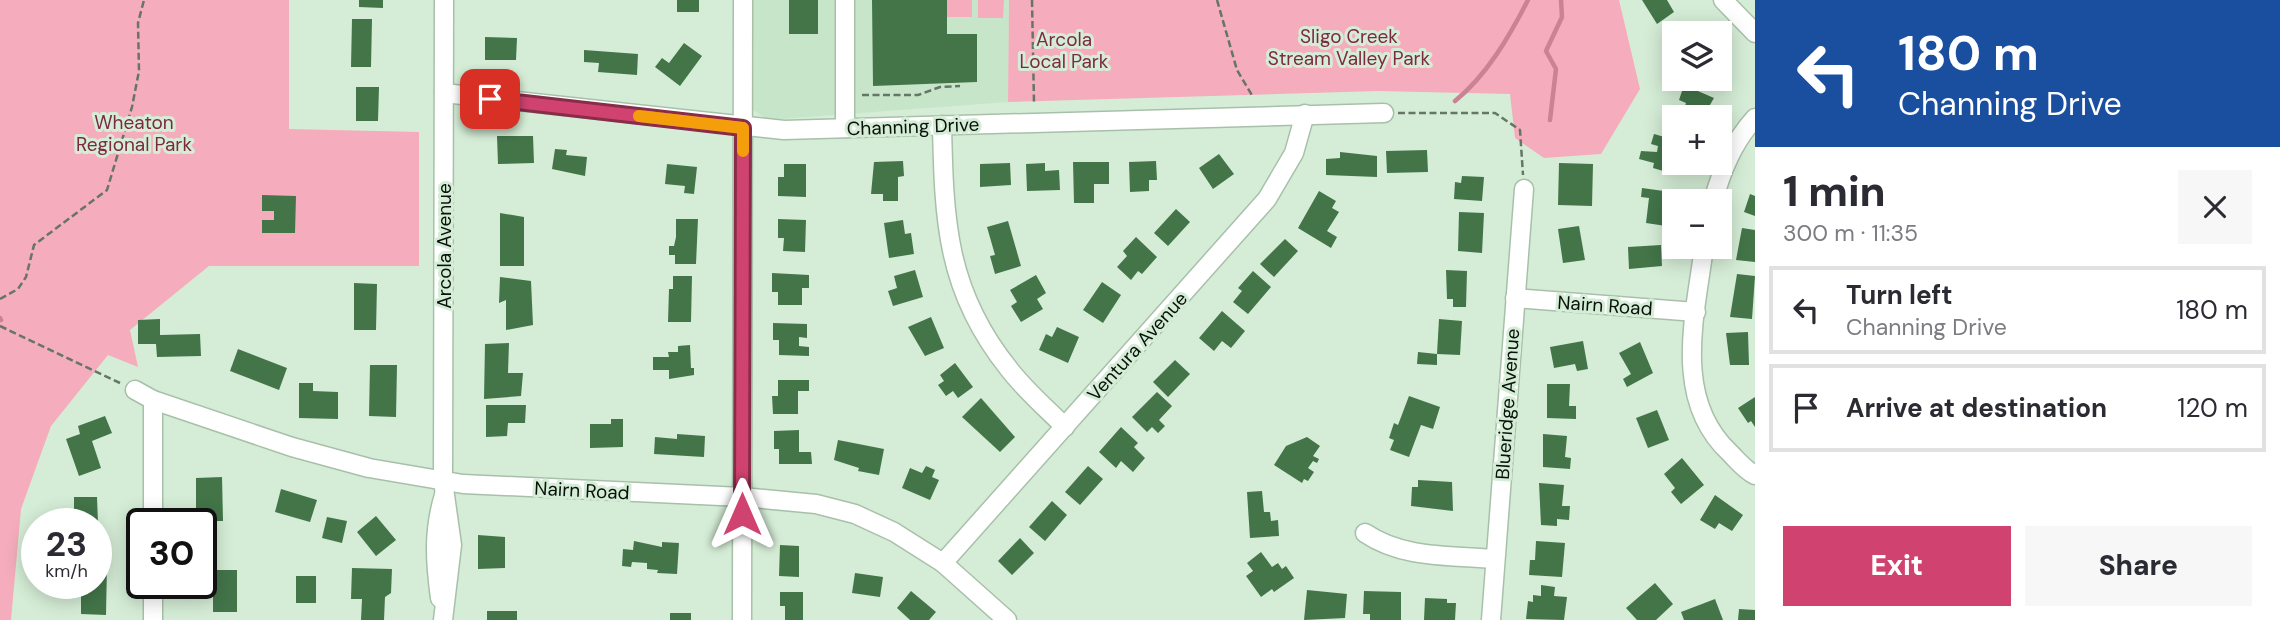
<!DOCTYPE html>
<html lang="en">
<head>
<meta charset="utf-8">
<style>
  body { margin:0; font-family:"DM Sans",sans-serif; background:#f7f7f7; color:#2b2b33; height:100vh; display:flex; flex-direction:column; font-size:26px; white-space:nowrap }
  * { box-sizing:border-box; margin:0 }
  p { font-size:23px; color:#7c7c81 }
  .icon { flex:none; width:38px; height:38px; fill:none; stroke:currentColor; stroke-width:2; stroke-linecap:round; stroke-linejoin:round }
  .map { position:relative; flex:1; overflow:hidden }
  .panel { display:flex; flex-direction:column; background:#fff; width:525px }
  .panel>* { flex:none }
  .hud { background:#1a4fa0; color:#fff; overflow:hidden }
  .fabs { position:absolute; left:1662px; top:21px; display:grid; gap:14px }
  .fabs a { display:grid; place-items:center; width:70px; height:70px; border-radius:0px; background:#fff; box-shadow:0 4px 18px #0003; font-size:35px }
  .speed { position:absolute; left:21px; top:508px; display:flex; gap:14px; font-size:35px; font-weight:700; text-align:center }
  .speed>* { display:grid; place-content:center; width:91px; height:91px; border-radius:50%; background:#fff; box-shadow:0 4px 18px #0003; line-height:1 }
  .speed small { font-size:18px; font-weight:400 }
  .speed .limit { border:4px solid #111; border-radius:10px; background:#fff; color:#111 }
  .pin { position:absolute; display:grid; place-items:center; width:60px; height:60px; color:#fff; margin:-30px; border-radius:14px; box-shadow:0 4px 10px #0006 }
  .me { position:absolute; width:77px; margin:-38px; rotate:0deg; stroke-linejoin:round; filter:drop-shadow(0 0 5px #0008) }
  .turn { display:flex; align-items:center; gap:24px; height:147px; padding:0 28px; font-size:32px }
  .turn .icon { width:91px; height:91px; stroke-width:2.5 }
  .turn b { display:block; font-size:49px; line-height:60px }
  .round { display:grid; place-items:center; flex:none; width:74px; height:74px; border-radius:0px; background:#f7f7f7 }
  .head { display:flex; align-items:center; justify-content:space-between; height:119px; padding:0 28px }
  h1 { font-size:42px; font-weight:800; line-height:52px }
  .primary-button { display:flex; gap:14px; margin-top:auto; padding:14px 28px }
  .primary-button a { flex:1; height:80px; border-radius:0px; background:#d04370; color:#fff; font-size:28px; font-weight:800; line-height:80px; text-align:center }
  .primary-button a+a { background:#f7f7f7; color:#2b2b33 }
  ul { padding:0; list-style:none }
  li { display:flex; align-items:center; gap:21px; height:88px; margin:0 14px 10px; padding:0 14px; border:4px solid #e1e1e2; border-radius:0px }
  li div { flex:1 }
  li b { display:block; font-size:26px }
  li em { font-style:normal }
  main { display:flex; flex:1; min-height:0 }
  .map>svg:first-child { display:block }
</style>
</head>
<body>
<main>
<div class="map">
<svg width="1755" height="620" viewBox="0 0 1755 620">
  <rect width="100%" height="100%" fill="#d5edd6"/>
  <polygon fill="#c7e6c9" points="753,0 1009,0 1008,102 767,120 752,109"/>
  <g fill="#f5adbd">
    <polygon points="0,0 289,0 289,129 419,132 419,266 209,266 130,330 138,367 108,355 51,426 21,509 11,620 0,620"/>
    <rect x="947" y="0" width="25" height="17"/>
    <polygon points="978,0 1004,0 1003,18 978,18"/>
    <polygon points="1009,0 1619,0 1640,89 1601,154 1544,158 1515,138 1510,94 1378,91 1008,102"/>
  </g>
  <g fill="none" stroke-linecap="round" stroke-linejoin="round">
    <g stroke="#c98393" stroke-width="4.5">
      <path d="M1455 101C1487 75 1509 37 1528 0"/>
      <polyline points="1550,120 1556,69 1546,51 1562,17 1561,0"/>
      <polyline points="0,318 1,320"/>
    </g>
  </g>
  <g fill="#437549">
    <polygon points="359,0 383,0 383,8 359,7"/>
    <rect x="677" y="0" width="22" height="12"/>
    <rect x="789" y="0" width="29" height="34"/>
    <polygon points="872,0 947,0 947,34 977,34 977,82 873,86"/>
    <polygon points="1642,0 1667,0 1674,12 1657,24"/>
    <polygon points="352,19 372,19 371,67 351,67"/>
    <polygon points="1688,26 1696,33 1680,33"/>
    <polygon points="485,37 517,38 516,60 485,60"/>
    <polygon points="684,43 702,56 680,86 655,67 662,58 669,63"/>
    <polygon points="584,50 638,54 637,75 598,72 599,63 584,62"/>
    <polygon points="1684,85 1714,98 1703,117 1674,117 1677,109 1683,112 1686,103 1679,100"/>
    <polygon points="356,87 379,87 378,121 356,121"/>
    <polygon points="1654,134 1675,140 1675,163 1681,163 1677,175 1653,168 1654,163 1639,159 1641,151 1657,152 1658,146 1651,144"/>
    <polygon points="497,136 533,136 534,163 498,164"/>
    <polygon points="555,149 567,150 566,155 587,157 585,176 552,169"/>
    <polygon points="1427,150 1428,172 1387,173 1386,151"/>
    <polygon points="1340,152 1377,156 1377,177 1326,175 1326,159 1340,158"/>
    <polygon points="1219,154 1234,174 1213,189 1199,168"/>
    <polygon points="903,161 904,176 898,177 898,201 883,201 883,194 871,194 874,162"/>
    <polygon points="1156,161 1157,180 1149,180 1149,191 1130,192 1129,162"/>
    <polygon points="1073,162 1109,162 1109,184 1094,184 1094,203 1074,203"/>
    <polygon points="1010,163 1011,185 980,187 980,164"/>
    <polygon points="1045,163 1045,171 1059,170 1060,190 1027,191 1026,164"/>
    <polygon points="1559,163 1593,164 1592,206 1558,205"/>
    <polygon points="667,164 697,167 694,194 684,193 685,186 665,184"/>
    <polygon points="784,164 806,164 806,197 778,196 778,177 784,177"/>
    <polygon points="1462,176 1484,177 1482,201 1454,199 1455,182 1461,183"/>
    <polygon points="1642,188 1671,192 1666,226 1646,223 1649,198 1641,197"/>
    <polygon points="1319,191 1336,201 1332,208 1339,212 1327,231 1337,237 1331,248 1298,228"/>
    <polygon points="1750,194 1755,196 1755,216 1744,212"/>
    <polygon points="262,195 296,196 295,233 262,233 262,220 274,220 274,211 262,211"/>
    <polygon points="1176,209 1190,222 1168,246 1154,233"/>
    <polygon points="1459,212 1484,213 1482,253 1458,251"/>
    <polygon points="500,213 524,217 524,266 500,266"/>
    <polygon points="676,219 698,219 696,264 675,264 675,255 669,255 669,246 674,246 676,237"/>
    <polygon points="778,219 806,220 805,252 783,251 784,238 778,238"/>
    <polygon points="903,220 905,234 911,233 914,254 889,258 884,223"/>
    <polygon points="1008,221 1021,266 995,274 990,256 995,255 987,227"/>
    <polygon points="1579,226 1585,260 1563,263 1558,229"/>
    <polygon points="1742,228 1755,230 1755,262 1736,260"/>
    <polygon points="1136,237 1157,257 1142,274 1138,271 1131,280 1117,267 1127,256 1123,251"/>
    <polygon points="1285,239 1298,251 1274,277 1260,264"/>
    <polygon points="1661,245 1662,266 1629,269 1628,247"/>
    <polygon points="915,270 923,297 893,306 888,291 897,288 894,276"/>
    <polygon points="1446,270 1467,271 1466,307 1453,307 1453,299 1447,299"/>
    <polygon points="1253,271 1271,287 1248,314 1233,302 1242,291 1238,288"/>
    <polygon points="772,273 809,275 809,288 802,288 802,305 778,305 778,292 772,292"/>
    <polygon points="1737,274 1755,276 1752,319 1730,317"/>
    <polygon points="1036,275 1046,293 1037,299 1043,309 1021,322 1011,306 1017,302 1010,290"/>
    <polygon points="673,276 692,276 691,322 668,322 669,289 673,289"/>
    <polygon points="500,277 531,281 533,325 506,330 506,300 499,303"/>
    <polygon points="1102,282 1121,295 1103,323 1083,310"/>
    <polygon points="354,283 377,284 376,330 354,330"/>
    <polygon points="1222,311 1245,331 1231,348 1222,341 1214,351 1199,338"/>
    <polygon points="931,317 944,348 925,356 908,327"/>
    <polygon points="160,319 160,335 200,334 201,356 157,357 156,344 138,344 138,320"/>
    <polygon points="1439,319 1462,321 1460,355 1437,354"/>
    <polygon points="773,323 807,324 807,338 799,337 799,346 809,347 809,356 779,355 779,340 773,340"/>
    <polygon points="1057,327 1079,337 1068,363 1039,350 1046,334 1052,337"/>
    <polygon points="1748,332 1749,365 1730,365 1726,333"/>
    <polygon points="1583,341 1588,369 1577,371 1575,364 1554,368 1550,347"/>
    <polygon points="1640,342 1653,373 1627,387 1623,379 1631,374 1619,353"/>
    <polygon points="509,343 508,373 523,373 521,396 484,399 485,344"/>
    <polygon points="690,345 691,368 694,368 694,375 669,379 669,370 653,370 653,357 669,357 668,352 678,352 678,346"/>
    <polygon points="238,349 287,368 279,390 230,371"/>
    <polygon points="1418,352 1437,354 1437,365 1417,364"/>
    <polygon points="1175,360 1190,374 1168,397 1153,382"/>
    <polygon points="955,363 973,387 958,398 953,391 946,396 938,385 944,381 940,375"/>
    <polygon points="370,365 397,365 396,417 369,416"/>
    <polygon points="778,380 809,380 809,391 798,391 798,414 773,414 772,396 778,396"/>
    <polygon points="299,383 313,383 313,391 338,392 338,419 299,418"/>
    <polygon points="1547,384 1570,384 1569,406 1576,406 1576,419 1547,418"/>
    <polygon points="1157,392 1172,406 1159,420 1165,426 1158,433 1152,427 1147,432 1132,417"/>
    <polygon points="1409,396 1440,407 1433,429 1421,425 1409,457 1390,450 1394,440 1389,438 1394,423 1398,425"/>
    <polygon points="1755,397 1755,427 1751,421 1748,423 1738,408"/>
    <polygon points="981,398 1015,437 1000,452 962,417"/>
    <polygon points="486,405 526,405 525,423 508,423 507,436 486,437"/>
    <polygon points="1657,410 1669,440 1648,448 1636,418"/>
    <polygon points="105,416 112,433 92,441 101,468 79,476 66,439 80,434 78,426"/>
    <polygon points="611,419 623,419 623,447 590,448 590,424 611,424"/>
    <polygon points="1121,427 1138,443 1134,447 1145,458 1133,472 1121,461 1116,468 1099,452"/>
    <polygon points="799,430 799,452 811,452 812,464 779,464 779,449 774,449 774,431"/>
    <polygon points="677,434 705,436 704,457 654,454 655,437 677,439"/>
    <polygon points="1543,434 1567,436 1565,457 1571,458 1570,469 1543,467"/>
    <polygon points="1307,437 1320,446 1313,456 1319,459 1317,463 1313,461 1308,468 1314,472 1308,481 1304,479 1302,483 1274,465 1286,446"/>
    <polygon points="838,440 884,449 879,475 858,471 859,468 834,460"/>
    <polygon points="1682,458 1704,485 1681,504 1671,492 1675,488 1664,474"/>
    <polygon points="926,466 935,470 932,477 939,480 930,500 902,488 910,468 922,473"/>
    <polygon points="1088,466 1103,479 1080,505 1065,492"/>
    <polygon points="222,477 223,521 196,521 196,478"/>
    <polygon points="1418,480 1452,482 1453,511 1411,506 1412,487 1418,487"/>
    <polygon points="1539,483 1564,485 1562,506 1570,506 1569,520 1557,519 1557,526 1541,525"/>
    <polygon points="281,489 317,500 310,522 275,512"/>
    <polygon points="1262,491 1264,512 1270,512 1271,521 1278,520 1279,536 1250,538 1247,492"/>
    <polygon points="1715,495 1743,515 1732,531 1719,523 1715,529 1700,520"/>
    <polygon points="74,497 97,497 98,523 62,523 62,514 74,515"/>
    <polygon points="1052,501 1067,515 1045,541 1029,527"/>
    <polygon points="376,516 396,540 376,556 357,532"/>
    <polygon points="327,517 347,521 342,543 322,538"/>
    <polygon points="478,535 505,537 505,568 478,569"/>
    <polygon points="1020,538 1034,553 1012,575 998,561"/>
    <polygon points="634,541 662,547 662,542 679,543 677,574 657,573 658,570 647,569 647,563 632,562 631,567 622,566 623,549 633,550"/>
    <polygon points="1536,541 1565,543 1562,577 1529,575 1530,560 1535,560"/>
    <polygon points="780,545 799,546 799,577 779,576"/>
    <polygon points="1261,552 1272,567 1278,563 1282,569 1286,566 1294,578 1274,592 1272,589 1261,597 1246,576 1253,571 1247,563"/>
    <polygon points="96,563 107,564 106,615 81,614 81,583 96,583"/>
    <polygon points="352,568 392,569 391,593 385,597 384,620 361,620 362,599 351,599"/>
    <polygon points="201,570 237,570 237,612 213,612 213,592 201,592"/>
    <polygon points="855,573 883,577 880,597 852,593"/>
    <rect x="296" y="576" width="20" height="27"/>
    <polygon points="1655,583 1673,604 1656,620 1637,620 1626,608"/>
    <polygon points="1541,585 1555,587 1554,596 1567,597 1564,620 1526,619 1528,601 1533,602 1533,595 1541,596"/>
    <polygon points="1307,590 1347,594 1345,618 1304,620"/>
    <polygon points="911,591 936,612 929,620 910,620 897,608"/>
    <polygon points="1364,591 1401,592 1401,620 1370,620 1370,614 1363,614"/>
    <polygon points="780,592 803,592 803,620 785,620 785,606 780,606"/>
    <polygon points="1425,598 1447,599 1447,603 1456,603 1455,620 1424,620"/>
    <polygon points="1715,599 1723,620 1684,620 1681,612"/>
    <polygon points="1739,609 1755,610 1755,620 1738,620"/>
    <rect x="487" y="611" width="30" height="9"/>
    <rect x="670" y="613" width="21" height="7"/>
  </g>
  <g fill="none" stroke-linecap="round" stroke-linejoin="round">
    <defs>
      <g id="minor">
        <polyline points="1723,0 1755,33"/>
        <polyline points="444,93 784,130 1384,113"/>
        <path d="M942 125C944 220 946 291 1009 369 1025 390 1046 408 1065 427"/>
        <polyline points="845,128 845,0"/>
        <path d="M1713 201C1722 170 1733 142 1755 118"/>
        <path d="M1704 247C1695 317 1672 399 1730 453 1738 461 1745 470 1755 475"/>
        <polyline points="1515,298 1696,312"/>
        <polyline points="135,390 153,400 292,447 369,468 463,484 742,497 816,504 855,514 894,532 943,563 1007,620"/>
        <polyline points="153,400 153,523"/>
        <path d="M1365 533C1403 559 1451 555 1495 559"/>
        <polyline points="943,563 1267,199 1294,153 1305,114"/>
        <polyline points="153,583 153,620"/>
        <path d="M440 598C435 561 433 531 444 495"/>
        <polyline points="443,620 452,545 443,481 444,0"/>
        <polyline points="742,620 743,0"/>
        <polyline points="1491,620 1524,189"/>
      </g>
    </defs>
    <use href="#minor" stroke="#a8c0a9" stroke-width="21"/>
    <g stroke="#657566" stroke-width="2.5" stroke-dasharray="7 3.5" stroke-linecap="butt">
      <polyline points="1032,0 1034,103"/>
      <polyline points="1217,0 1237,70 1253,97"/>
      <polyline points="862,95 918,95 940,87 960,86"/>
      <polyline points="1398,113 1495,113 1520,130 1523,175"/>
      <polyline points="0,299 18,289 26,277 34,245 107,190 132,107 139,71 138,23 144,0"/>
      <polyline points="0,326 120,383"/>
    </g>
    <use href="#minor" stroke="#fff" stroke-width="18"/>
  </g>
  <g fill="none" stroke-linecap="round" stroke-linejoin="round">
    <defs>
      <polyline id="route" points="490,99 743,128 742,514"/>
    </defs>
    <use href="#route" stroke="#872c49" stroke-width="18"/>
    <use href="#route" stroke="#d04370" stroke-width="12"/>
    <polyline stroke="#f59e0b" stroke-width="12" points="639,116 743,128 743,151"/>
  </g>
  <g text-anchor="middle" stroke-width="6" stroke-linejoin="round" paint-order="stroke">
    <g font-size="19" fill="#7c2942" stroke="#d5edd6">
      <text x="1349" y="43">Sligo Creek<tspan x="1349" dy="22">Stream Valley Park</tspan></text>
      <text x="1064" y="46">Arcola<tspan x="1064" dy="22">Local Park</tspan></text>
      <text x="134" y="129">Wheaton<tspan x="134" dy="22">Regional Park</tspan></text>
    </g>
    <g font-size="19" fill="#09120a" stroke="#d5edd6">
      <text transform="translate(913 126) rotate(-2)" y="7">Channing Drive</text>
      <text transform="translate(444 246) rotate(-90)" y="7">Arcola Avenue</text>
      <text transform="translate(1605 305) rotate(4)" y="7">Nairn Road</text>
      <text transform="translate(1137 346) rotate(-48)" y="7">Ventura Avenue</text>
      <text transform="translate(1507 404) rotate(-86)" y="7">Blueridge Avenue</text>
      <text transform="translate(582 490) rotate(3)" y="7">Nairn Road</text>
    </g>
  </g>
</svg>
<div class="fabs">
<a><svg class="icon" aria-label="layers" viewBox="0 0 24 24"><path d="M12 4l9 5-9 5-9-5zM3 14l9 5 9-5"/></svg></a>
<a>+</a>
<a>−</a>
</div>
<div class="speed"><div>23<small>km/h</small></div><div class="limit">30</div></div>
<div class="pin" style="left:490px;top:99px;background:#d93025"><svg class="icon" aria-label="arrive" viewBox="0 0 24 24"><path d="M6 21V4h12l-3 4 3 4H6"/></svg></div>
<svg class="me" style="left:742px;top:514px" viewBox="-20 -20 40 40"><path d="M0-17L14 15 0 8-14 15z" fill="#d04370" stroke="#fff" stroke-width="4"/></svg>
</div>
<section class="panel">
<div class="hud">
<div class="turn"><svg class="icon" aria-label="left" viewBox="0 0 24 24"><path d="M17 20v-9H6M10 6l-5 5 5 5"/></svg><div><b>180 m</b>Channing Drive</div></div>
</div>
<div class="head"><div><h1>1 min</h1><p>300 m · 11:35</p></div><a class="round"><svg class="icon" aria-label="close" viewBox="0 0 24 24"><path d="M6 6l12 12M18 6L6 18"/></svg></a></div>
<ul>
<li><svg class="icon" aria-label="left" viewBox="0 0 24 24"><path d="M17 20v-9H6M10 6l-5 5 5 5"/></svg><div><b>Turn left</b><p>Channing Drive</p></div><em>180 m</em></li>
<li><svg class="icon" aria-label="arrive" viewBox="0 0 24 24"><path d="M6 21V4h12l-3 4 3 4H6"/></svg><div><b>Arrive at destination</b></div><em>120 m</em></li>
</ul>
<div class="primary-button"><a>Exit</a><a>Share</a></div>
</section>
</main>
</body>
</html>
